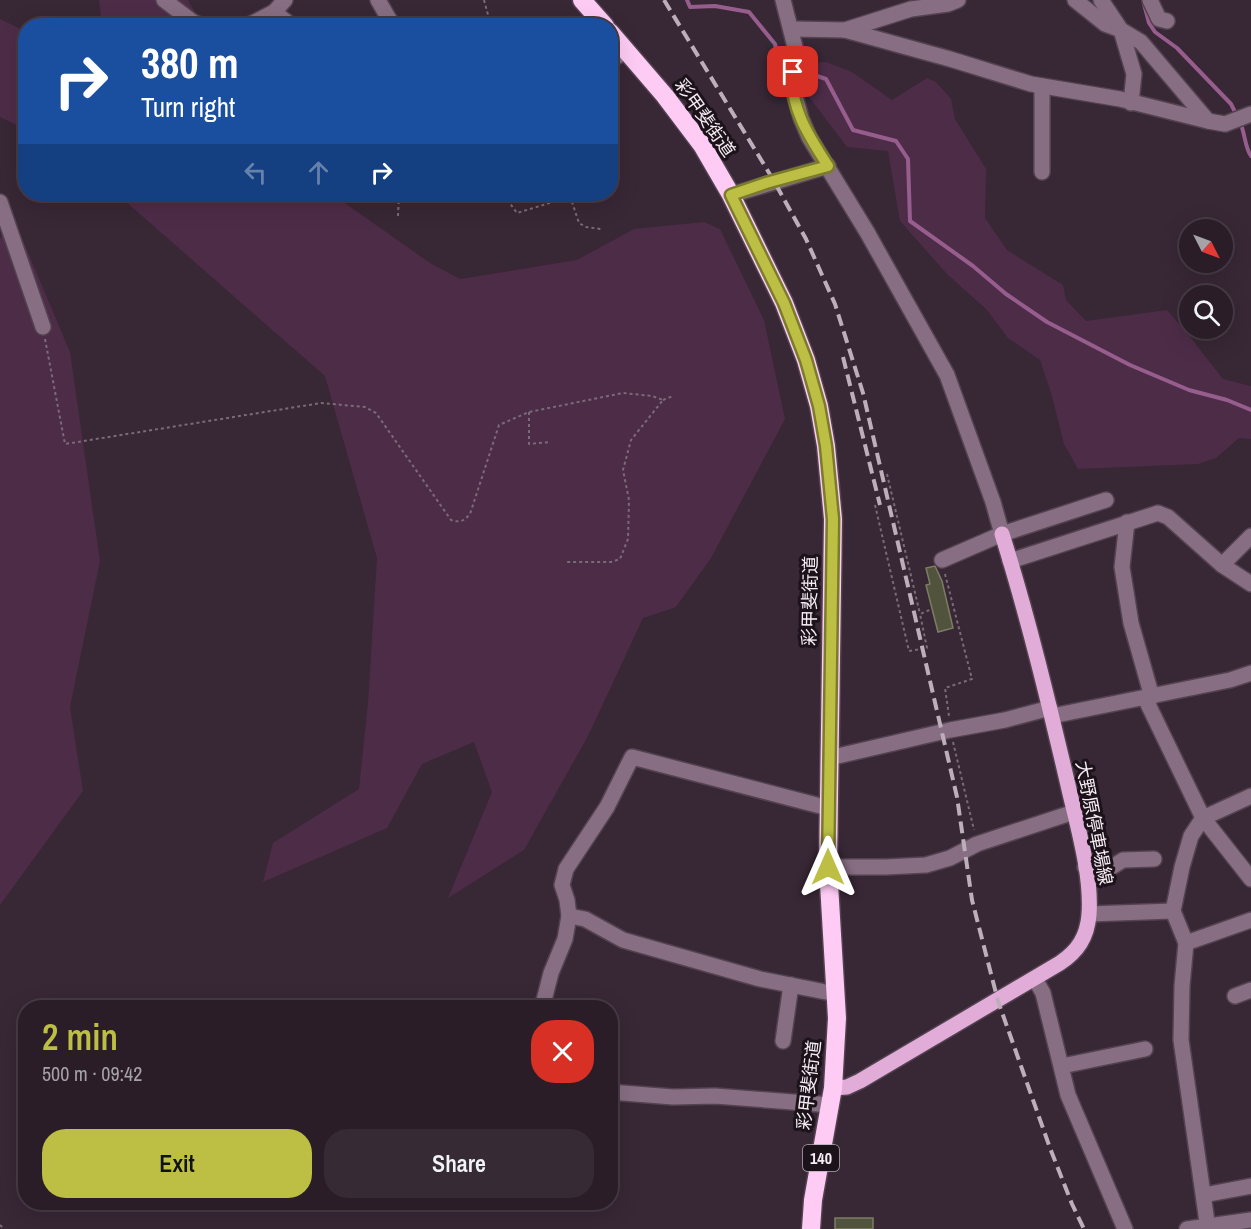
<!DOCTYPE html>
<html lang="en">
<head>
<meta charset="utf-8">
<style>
  body { margin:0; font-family:"Archivo Narrow","Noto Sans JP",sans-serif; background:#362a34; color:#f1f3f6; height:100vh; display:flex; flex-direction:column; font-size:22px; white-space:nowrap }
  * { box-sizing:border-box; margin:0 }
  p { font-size:20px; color:#a5a2a8 }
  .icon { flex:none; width:33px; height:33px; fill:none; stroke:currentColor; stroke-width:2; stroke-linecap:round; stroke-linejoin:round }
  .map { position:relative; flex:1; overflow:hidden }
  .details { position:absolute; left:18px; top:1000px; width:600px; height:210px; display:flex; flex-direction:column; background:#2a1d28; border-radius:24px; box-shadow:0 6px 24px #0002,0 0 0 2px #463b45 }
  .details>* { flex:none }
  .banner { position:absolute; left:18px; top:18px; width:600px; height:183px; border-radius:24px; box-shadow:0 6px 24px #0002,0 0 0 2px #463b45; background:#1a4fa0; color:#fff; overflow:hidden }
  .needle { width:39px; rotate:132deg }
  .buttons { position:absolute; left:1179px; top:219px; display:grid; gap:12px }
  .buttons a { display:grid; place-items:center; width:54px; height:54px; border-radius:50%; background:#2a1d28; box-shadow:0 6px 24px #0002,0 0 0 2px #463b45; font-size:30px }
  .pin { position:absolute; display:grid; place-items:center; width:51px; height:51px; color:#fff; margin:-26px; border-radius:12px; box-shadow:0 3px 9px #0006 }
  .me { position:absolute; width:66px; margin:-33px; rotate:0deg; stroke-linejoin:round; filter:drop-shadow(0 0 4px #0008) }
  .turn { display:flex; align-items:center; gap:21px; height:126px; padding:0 24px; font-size:27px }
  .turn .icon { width:78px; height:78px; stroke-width:2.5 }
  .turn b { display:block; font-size:42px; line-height:51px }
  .lanes { display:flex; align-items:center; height:57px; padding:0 24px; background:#0003; justify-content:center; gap:30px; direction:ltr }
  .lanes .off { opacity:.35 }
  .round { display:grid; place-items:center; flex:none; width:63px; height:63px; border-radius:24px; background:#362a34 }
  .summary { display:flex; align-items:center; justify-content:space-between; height:102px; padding:0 24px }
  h1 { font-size:36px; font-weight:600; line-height:45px; color:#bcbf44 }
  .primary-button { display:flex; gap:12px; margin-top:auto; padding:12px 24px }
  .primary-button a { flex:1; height:69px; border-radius:24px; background:#bcbf44; color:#111; font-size:24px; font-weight:600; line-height:69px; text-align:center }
  .primary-button a+a { background:#362a34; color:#f1f3f6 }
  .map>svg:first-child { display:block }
</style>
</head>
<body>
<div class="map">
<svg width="1251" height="1229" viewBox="0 0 1251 1229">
  <rect width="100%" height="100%" fill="#382735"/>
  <g fill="#4d2c48">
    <polygon points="99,0 188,0 202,25 88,26 101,15"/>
    <polygon points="0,19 25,31 25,129 0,117"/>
    <polygon points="826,62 852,72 892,100 927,78 936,82 951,99 955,119 986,169 985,218 1007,250 1063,285 1066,300 1086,321 1167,310 1187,333 1223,379 1251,386 1251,439 1239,438 1216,458 1198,464 1078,469 1064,444 1052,396 1040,360 1008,338 987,310 947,274 900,221 888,151 847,147 806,93 807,63"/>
    <polygon points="117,194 332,194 430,263 460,279 577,260 634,229 704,222 720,229 764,320 785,419 711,558 676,607 643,618 588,736 524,850 448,898 492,792 474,742 422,764 387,828 263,882 273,843 359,789 368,703 377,558 325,376"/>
    <polygon points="13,217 70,352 100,561 70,707 83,791 0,905 0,239"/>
  </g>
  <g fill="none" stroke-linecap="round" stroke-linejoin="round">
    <g stroke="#965d8d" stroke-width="4">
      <polyline points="687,0 690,7 715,6 749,12 775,44 782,79 789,78"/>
      <polyline points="1144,4 1149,23 1155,32 1177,48 1231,104 1237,116"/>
      <polyline points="796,78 808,73 826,79 853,130 896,141 908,159 910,221 973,266 1006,294 1047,322 1130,365 1189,390 1227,400 1251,410"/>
      <path d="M1240 122C1245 133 1245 148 1251 156"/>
    </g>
  </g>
  <g fill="#52533d" stroke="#7b7d65" stroke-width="1.5">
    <polygon points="935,566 942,581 953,628 938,632 926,585 930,584 926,568"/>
    <rect x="835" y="1218" width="38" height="11"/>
  </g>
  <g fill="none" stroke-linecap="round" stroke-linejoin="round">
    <defs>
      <g id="minor">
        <polyline points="164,0 193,22 203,26"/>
        <polyline points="378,0 393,26"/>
        <polyline points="783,0 795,47 792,85 801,118 809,137 867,232 947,375 993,502 1002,534"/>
        <polyline points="1075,0 1105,24 1121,30 1134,74 1131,103"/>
        <polyline points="1101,0 1121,30 1141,42 1208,121"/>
        <polyline points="1150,0 1159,19 1167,21"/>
        <polyline points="274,12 292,26"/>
        <polyline points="247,26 274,12 285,0"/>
        <polyline points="792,29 845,30 950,59 1031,84 1120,99 1208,121 1225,124 1251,114"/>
        <polyline points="845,30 911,9 948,4 958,0"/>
        <polyline points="610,57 618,56 625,48"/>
        <polyline points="1042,86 1042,172"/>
        <polyline points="731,195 828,166"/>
        <polyline points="0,202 43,327"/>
        <polyline points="1127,522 1122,567 1131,623 1152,697"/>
        <polyline points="942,560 1002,534 1106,500"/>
        <polyline points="1010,561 1158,513 1168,517 1222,565 1251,584"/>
        <polyline points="1222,565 1251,536"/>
        <polyline points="1145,698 1203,818 1251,879"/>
        <polyline points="1052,716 1230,680 1251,673"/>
        <polyline points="829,758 950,730 1005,720 1050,708"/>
        <polyline points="828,867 886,867 926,865 950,858 977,844 1074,812"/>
        <polyline points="1085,867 1107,870 1123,860 1154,859"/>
        <polyline points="1089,914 1173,911"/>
        <polyline points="569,916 585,919 623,940 760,979 836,994"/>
        <polyline points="1186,943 1251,920"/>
        <polyline points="1035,979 1043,993 1068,1095 1125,1229"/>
        <polyline points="1235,996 1251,990"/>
        <polyline points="542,1008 551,973 565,939 569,916 567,900 562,885 566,869 607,807 632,757 828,808"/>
        <polyline points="783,1041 791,985"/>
        <polyline points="1062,1066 1145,1049"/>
        <polyline points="610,1092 673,1097 715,1096 831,1105"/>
        <polyline points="1204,1195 1251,1186"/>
        <polyline points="1187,1229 1251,1220"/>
        <polyline points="1208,1229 1181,1040 1182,986 1186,943 1173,911 1182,867 1191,836 1203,818 1251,796"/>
      </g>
      <path id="major" d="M833 1088 847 1087 860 1081 1060 963C1078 951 1087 937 1089 915 1092 874 1077 825 1068 785 1048 700 1028 617 1002 534"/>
      <g id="highway">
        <polyline points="582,0 605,26"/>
        <polyline points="610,32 665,96 702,145 731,195 784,303 806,360 819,406 826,446 833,519 828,867 837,1018 833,1088 813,1200 811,1229"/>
      </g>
    </defs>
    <use href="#minor" stroke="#534250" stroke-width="18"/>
    <use href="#major" stroke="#534250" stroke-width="18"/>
    <use href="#highway" stroke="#534250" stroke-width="21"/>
    <g stroke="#7b6b78" stroke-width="2" stroke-dasharray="3 3" stroke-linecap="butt">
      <polyline points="484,0 491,26"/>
      <polyline points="497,194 506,198 517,213 579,194"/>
      <polyline points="545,194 548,202"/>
      <polyline points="570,196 579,223 586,227 601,229"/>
      <polyline points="398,216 399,194"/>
      <path d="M45 339 65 444 321 403 365 407 376 413 451 520C460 523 464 521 470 514L499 425 529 412 623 393 652 396 663 400 631 440 623 470 629 500 628 539 620 559 611 562H567"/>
      <polyline points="663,400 673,396"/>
      <polyline points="529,412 529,444 550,442"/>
      <polyline points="887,474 920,614"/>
      <polyline points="875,505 909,651 927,648 920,614 932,609"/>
      <polyline points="945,574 972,679 945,688 949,716"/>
      <polyline points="953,742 974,830"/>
      <polyline points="0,1225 4,1229"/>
    </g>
    <use href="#minor" stroke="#876e82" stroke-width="15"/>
    <use href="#major" stroke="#e1add8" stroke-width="15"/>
    <use href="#highway" stroke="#fdcbf4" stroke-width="18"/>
    <g stroke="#bdafba" stroke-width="4" stroke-dasharray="12 6" stroke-linecap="butt">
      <polyline points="664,0 774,181 806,239 835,304 863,393 957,797 972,900 998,1001 1050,1148 1072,1204 1084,1229"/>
      <polyline points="843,357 880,505"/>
    </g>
  </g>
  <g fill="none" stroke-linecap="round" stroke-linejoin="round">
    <defs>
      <path id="route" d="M793 72C789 107 810 138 828 166L766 183 731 195 784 303 806 360 819 406 826 446 833 519 828 867"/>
    </defs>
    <use href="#route" stroke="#7a7c2c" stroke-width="15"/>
    <use href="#route" stroke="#bcbf44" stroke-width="10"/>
  </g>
  <g text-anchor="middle" stroke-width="6" stroke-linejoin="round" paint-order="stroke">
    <rect fill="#1b1319" stroke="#b5aab2" stroke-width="1.5" x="803" y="1145" width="36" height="26" rx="4.5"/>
    <g font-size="16" font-weight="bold" fill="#f7ebf4">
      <text x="821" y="1164">140</text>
    </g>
    <g font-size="18" fill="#f7ebf4" stroke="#1b1319">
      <text transform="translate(705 118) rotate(55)" y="6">彩甲斐街道</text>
      <text transform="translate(810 601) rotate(-89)" y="6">彩甲斐街道</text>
      <text transform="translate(1094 823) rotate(79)" y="6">大野原停車場線</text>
      <text transform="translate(809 1085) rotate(-83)" y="6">彩甲斐街道</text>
    </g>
  </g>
</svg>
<div class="buttons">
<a><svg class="needle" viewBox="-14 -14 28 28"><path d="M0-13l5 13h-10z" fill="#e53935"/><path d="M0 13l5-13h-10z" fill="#a5a2a8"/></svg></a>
<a><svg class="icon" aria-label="search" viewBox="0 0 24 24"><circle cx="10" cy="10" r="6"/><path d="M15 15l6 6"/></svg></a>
</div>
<div class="pin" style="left:793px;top:72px;background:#d93025"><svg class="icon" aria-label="arrive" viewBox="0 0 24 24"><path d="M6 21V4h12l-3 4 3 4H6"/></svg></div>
<svg class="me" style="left:828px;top:867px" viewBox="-20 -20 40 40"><path d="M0-17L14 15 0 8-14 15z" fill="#bcbf44" stroke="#fff" stroke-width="4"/></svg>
<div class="banner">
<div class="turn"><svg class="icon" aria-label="right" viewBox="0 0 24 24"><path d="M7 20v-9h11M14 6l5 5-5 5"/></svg><div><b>380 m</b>Turn right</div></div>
<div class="lanes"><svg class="icon off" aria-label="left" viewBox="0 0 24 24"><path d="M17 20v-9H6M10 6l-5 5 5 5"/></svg><svg class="icon off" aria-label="ahead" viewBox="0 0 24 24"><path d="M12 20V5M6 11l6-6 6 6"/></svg><svg class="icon" aria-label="right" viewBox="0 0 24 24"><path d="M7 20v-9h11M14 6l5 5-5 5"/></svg></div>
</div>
<section class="details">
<div class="summary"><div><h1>2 min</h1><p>500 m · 09:42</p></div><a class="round" style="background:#d93025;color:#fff"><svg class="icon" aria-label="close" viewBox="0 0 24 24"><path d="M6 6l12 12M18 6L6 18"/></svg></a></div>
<div class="primary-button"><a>Exit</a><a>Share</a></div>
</section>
</div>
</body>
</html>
